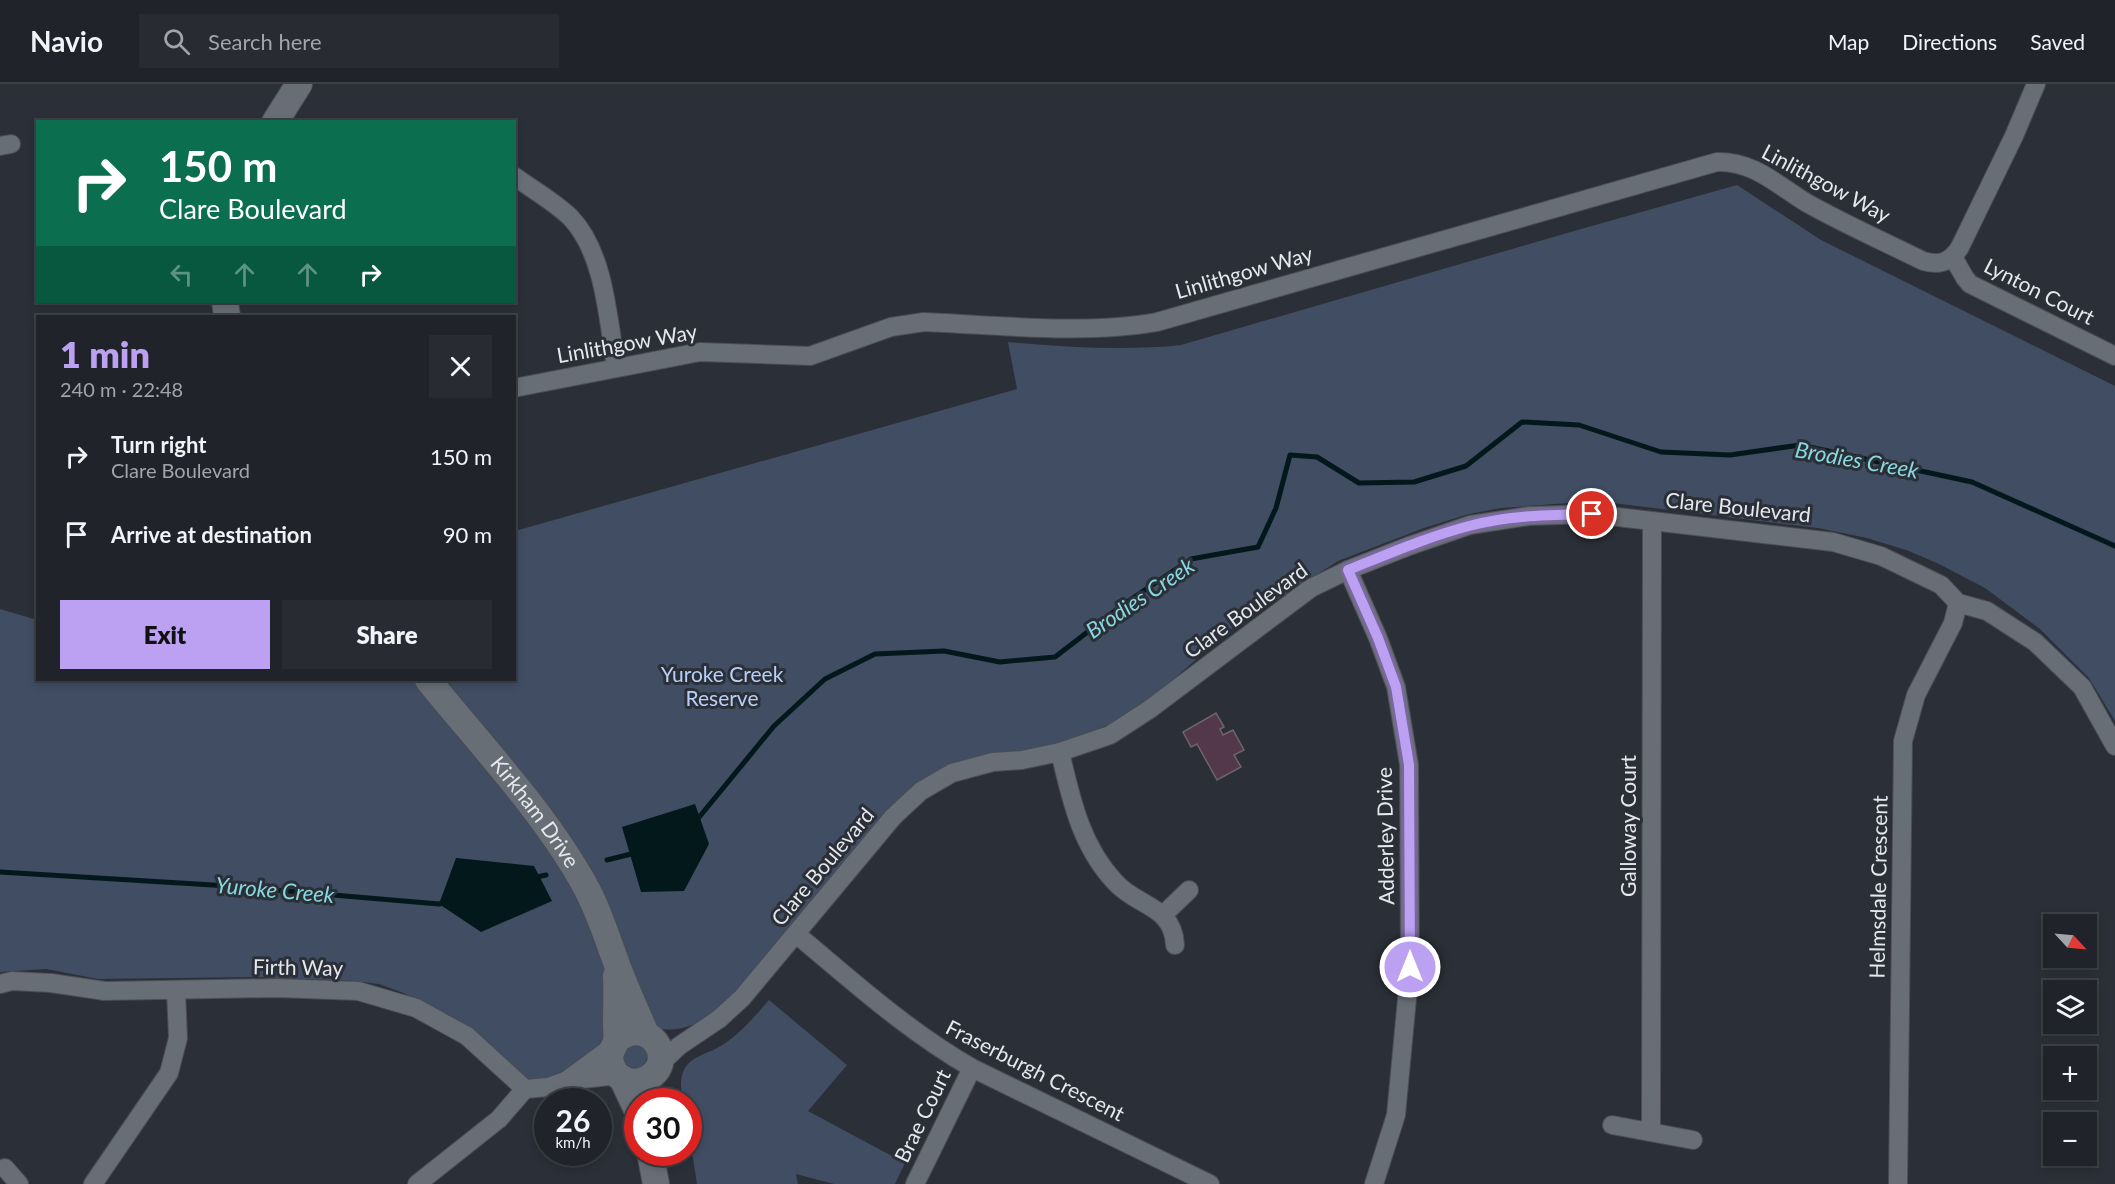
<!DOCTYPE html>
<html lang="en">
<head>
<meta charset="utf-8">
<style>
  body { margin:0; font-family:Lato,sans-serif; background:#282b31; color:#f1f3f6; height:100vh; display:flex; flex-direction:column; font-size:22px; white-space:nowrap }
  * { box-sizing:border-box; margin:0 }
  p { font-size:20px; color:#a2a4a8 }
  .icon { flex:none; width:33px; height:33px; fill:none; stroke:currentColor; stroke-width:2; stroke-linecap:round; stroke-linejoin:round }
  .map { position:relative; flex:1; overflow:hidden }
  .drawer { position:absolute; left:36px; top:231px; width:480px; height:366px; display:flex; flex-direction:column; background:#202329; border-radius:0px; box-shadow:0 3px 9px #0003,0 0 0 2px #3d4046 }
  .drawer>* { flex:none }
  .hud { position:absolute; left:36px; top:36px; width:480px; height:183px; border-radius:0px; box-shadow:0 3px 9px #0003,0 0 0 2px #3d4046; background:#0b6e4f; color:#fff; overflow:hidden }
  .needle { width:39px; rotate:116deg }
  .controls { position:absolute; left:2043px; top:830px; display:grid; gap:12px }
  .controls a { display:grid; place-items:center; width:54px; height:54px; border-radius:0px; background:#202329; box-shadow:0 3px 9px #0003,0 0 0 2px #3d4046; font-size:30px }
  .speed { position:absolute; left:534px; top:1004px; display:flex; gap:12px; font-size:30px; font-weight:700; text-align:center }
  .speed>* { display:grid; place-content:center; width:78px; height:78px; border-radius:50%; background:#202329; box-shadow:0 3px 9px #0003,0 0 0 2px #3d4046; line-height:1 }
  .speed small { font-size:15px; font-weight:400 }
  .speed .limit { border:9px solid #d22; background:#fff; color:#111 }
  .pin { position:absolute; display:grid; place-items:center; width:51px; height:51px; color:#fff; margin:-26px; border:3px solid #fff; border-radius:50%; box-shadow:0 2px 6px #0007 }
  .me { position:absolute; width:66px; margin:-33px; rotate:0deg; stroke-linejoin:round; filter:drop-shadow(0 0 4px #0008) }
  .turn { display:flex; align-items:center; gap:21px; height:126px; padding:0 24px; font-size:27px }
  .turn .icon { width:78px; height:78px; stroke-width:2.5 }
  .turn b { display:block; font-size:42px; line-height:51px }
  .lanes { display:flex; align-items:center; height:57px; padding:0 24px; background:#0003; justify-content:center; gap:30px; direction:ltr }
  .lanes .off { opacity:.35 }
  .round { display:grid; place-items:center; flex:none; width:63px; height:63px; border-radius:0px; background:#282b31 }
  .head { display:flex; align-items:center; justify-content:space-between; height:102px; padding:0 24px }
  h1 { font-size:36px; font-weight:800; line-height:45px; color:#bca0f2 }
  .button { display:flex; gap:12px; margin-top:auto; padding:12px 24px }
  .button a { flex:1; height:69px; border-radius:0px; background:#bca0f2; color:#111; font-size:24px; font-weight:800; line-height:69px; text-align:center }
  .button a+a { background:#282b31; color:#f1f3f6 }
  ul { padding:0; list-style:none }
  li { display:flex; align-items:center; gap:18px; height:78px; padding:0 24px }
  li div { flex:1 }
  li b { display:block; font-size:22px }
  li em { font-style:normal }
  header { display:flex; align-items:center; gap:36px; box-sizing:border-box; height:84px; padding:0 30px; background:#202329; border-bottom:2px solid #3d4046 }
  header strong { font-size:28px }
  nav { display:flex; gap:33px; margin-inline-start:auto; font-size:21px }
  .search { width:420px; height:54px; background:#282b31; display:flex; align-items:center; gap:15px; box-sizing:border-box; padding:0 21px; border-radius:0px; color:#a2a4a8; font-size:22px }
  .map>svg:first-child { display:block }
</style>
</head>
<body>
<header>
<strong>Navio</strong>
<div class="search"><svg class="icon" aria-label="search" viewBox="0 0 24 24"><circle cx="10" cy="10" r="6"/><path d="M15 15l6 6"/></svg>Search here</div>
<nav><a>Map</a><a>Directions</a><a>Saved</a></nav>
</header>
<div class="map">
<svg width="2115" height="1100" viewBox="0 0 2115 1100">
  <rect width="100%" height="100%" fill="#2b2f37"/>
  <g fill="#404d62">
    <path d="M1737 101 1821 156 2115 302V637L2089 594 2040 545 1985 504 1939 480 1909 467 1867 454 1818 444 1596 417 1501 424 1469 430 1424 444 1338 477 1228 547 1167 601 1133 627 1112 639 1066 658 948 683 725 920C704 936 682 952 654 943L626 874 441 596H514L515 447 1017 305 1008 258C1066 263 1123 267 1181 261L1574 147Z"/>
    <polygon points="0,525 37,536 38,596 413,596 502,702 568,786 599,859 612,913 610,937 600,959 591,973 550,993 538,997 525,995 470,944 449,931 401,908 379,900 354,897 253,893 98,895 46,885 0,888"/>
    <path d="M769 916 847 981 808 1027 905 1079 895 1100H834L796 1090 798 1100H697L689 1049 688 1017H683C681 1006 679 994 685 984 691 973 706 970 717 964 738 953 754 933 769 916Z"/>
    <circle cx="635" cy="972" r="12"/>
  </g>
  <g fill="#02181a">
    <polygon points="695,720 709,760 684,807 641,808 622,743"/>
    <polygon points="456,774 534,782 552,817 481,848 439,820"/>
  </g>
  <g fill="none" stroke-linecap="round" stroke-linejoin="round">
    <g stroke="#02181a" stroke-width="5">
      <polyline points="696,737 774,642 825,595 875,570 944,567 1000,578 1055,573 1124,520 1191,475 1258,463 1276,424 1290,371 1317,373 1359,399 1414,398 1466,382 1522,338 1579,341 1661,368 1730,371 1800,361 1972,398 2115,462"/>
      <polyline points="607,776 635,769"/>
      <polyline points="0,788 229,802 439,820 446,818"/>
      <polyline points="533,794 546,791"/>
    </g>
  </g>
  <polygon fill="#53384b" stroke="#6e646b" stroke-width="1.5" points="1216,629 1224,643 1220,645 1223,651 1233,646 1244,666 1234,671 1241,683 1217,696 1197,660 1191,663 1183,648"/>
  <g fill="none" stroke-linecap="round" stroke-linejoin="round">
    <defs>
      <g id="street">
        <polyline points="0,62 11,60"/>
        <path d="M514 92C533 106 555 118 571 134 605 170 608 236 616 283"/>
        <polyline points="1953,173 1965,194 1970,200 2115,272"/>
        <path d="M514 304 700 268 810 272 891 243 924 238C997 241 1085 251 1157 238L1717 78C1754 77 1777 101 1807 119 1844 140 1885 158 1923 177 1940 182 1951 178 1960 163L2014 52 2036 0"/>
        <polyline points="1348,486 1378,554 1396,603 1409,681 1410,883 1396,1031 1374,1100"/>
        <path d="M1060 668C1071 715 1081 762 1115 798 1137 823 1173 821 1175 861"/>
        <polyline points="1163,831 1189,806"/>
        <path d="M796 850C854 898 906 946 972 984L1210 1100"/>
        <polyline points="0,900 12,897 51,899 105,907 277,904 358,907 416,924 467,952 525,1005 549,1003 565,997 618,991"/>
        <polyline points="659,981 679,962 719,935 742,914 893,733 921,707 952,689 993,678 1022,676 1060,668 1110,651 1150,625 1311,504 1348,486 1409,462 1470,441 1529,432 1592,430 1833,458 1881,472 1941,501 1958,519 1987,527 2035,558 2082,603 2115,662"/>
        <polyline points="567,996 612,963"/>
        <polyline points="1612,1041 1693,1056"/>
        <polyline points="1651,1048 1652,437"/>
        <polyline points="5,1084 19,1100"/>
        <polyline points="93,1100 169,989 178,954 176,907"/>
        <polyline points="417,1100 499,1035 525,1005"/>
        <polyline points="915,1100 972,984"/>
        <polyline points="1898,1100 1903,657 1916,611 1953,539 1958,519"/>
      </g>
      <g id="secondary">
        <polyline points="275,38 299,0"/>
        <polyline points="225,218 227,232"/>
        <path id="s1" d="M428 596C480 660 543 727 583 798 598 824 606 851 616 878 625 903 636 926 646 950"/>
        <path d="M616 957C648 929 679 976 648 994 639 999 630 999 621 994 615 990 611 982 610 974 610 967 614 964 616 957 617 952 616 944 616 939 616 923 617 908 616 892"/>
        <polyline points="622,994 638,1028"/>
        <polyline points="650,1068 656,1100"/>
      </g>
    </defs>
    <use href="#street" stroke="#4a4d54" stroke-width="20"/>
    <use href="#secondary" stroke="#4a4d54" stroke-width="28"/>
    <use href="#street" stroke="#686e76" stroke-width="18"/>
    <use href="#secondary" stroke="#686e76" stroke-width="26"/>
  </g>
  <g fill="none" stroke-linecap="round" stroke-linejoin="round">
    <defs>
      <path id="route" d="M1410 883 1409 681 1396 603 1378 554 1348 486C1388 470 1427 453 1469 442 1508 431 1551 431 1592 430"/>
    </defs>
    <use href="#route" stroke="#7a689d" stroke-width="15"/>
    <use href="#route" stroke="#bca0f2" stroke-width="10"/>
  </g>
  <g text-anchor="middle" stroke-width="6" stroke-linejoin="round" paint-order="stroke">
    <g font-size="21" fill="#e5e8ed" stroke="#2b2f37">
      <text transform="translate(1826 100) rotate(28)" y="7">Linlithgow Way</text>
      <text transform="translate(1244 189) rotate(-16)" y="7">Linlithgow Way</text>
      <text transform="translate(2039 208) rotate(27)" y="7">Lynton Court</text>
      <text transform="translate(627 260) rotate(-10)" y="7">Linlithgow Way</text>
      <text transform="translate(1738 424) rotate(6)" y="7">Clare Boulevard</text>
      <text transform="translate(1246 527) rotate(-36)" y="7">Clare Boulevard</text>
      <text dy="7" stroke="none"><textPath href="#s1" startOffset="170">Kirkham Drive</textPath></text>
      <text transform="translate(1629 742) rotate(-90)" y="7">Galloway Court</text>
      <text transform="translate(1386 752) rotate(-91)" y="7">Adderley Drive</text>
      <text transform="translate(823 783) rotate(-50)" y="7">Clare Boulevard</text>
      <text transform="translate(1879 803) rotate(-89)" y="7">Helmsdale Crescent</text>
      <text transform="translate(298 884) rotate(1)" y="7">Firth Way</text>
      <text transform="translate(1035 987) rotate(27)" y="7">Fraserburgh Crescent</text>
      <text transform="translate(923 1032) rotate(-64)" y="7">Brae Court</text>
    </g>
    <g font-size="21" fill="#b8d0f9" stroke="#2b2f37">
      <text x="722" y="598">Yuroke Creek<tspan x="722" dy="24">Reserve</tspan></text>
    </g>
    <g font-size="22" font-style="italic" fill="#88d8df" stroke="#2b2f37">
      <text transform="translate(1857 376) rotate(10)" y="8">Brodies Creek</text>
      <text transform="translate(1140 514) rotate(-34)" y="8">Brodies Creek</text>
      <text transform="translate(275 806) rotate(5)" y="8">Yuroke Creek</text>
    </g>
  </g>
</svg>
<div class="controls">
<a><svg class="needle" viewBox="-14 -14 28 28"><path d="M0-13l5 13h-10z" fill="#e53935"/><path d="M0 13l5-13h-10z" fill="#a2a4a8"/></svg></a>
<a><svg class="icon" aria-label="layers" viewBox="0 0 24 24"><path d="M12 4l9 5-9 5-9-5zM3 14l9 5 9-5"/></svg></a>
<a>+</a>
<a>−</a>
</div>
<div class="speed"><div>26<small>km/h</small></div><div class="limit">30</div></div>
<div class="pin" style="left:1592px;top:430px;background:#d93025"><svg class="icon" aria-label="arrive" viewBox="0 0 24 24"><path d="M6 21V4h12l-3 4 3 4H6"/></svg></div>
<svg class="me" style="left:1410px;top:883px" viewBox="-20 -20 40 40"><circle r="17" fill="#bca0f2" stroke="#fff" stroke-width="3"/><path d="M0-11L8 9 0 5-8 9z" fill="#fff"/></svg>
<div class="hud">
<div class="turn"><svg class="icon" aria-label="right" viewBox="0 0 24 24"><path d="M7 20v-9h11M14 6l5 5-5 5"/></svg><div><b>150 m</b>Clare Boulevard</div></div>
<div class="lanes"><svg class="icon off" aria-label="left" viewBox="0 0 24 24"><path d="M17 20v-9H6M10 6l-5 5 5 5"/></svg><svg class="icon off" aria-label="ahead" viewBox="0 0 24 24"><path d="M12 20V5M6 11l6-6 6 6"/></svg><svg class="icon off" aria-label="ahead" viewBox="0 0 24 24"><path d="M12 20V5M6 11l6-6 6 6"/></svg><svg class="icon" aria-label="right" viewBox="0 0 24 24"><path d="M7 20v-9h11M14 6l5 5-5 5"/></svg></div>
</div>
<section class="drawer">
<div class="head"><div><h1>1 min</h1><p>240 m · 22:48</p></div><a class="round"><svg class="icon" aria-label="close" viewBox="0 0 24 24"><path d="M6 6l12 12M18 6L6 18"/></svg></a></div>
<ul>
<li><svg class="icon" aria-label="right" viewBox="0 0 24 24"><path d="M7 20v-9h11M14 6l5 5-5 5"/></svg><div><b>Turn right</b><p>Clare Boulevard</p></div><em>150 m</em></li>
<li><svg class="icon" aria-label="arrive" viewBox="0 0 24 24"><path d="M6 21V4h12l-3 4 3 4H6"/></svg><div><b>Arrive at destination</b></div><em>90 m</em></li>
</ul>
<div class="button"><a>Exit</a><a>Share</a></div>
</section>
</div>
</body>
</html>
